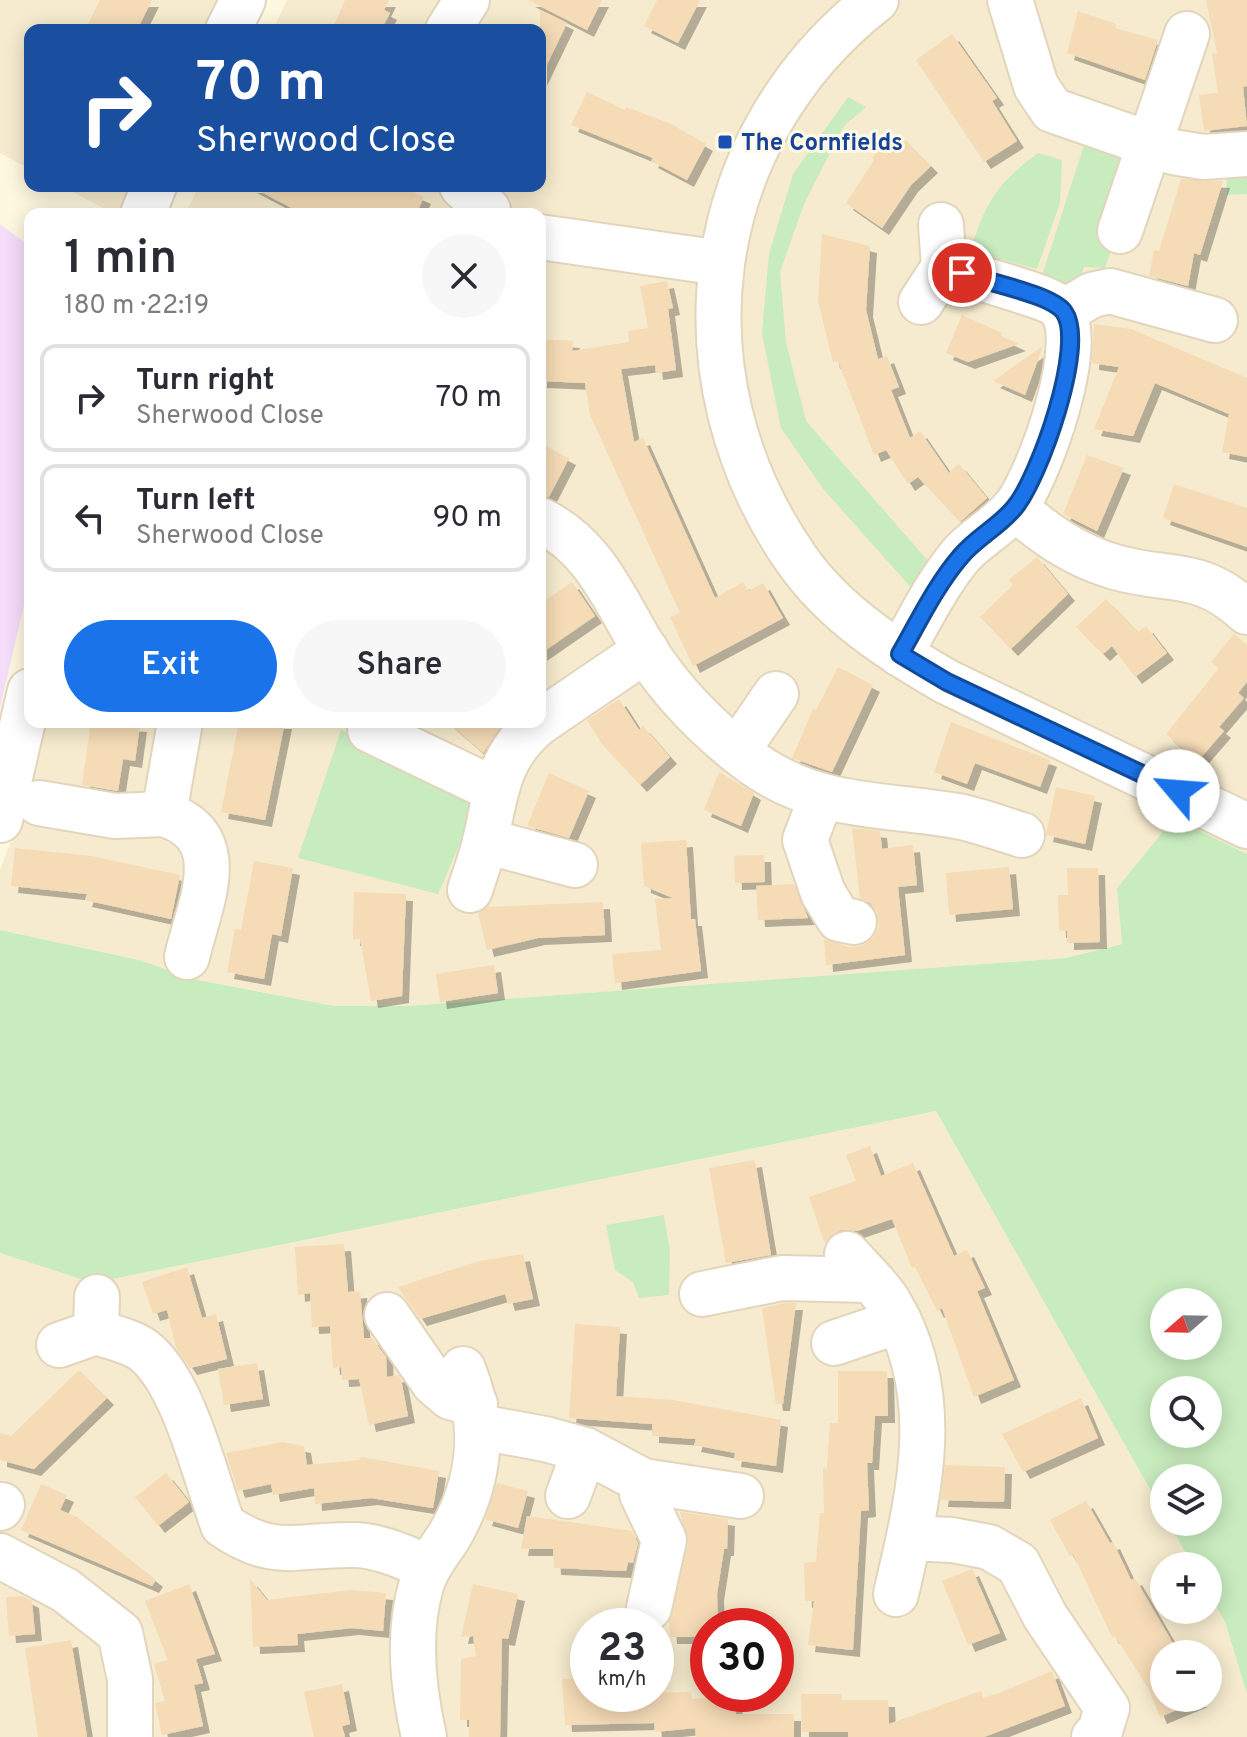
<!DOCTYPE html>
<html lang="en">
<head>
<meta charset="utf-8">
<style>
  body { margin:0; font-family:Overpass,sans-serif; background:#f7f7f7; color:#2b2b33; height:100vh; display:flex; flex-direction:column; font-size:30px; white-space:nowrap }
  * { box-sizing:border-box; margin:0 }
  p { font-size:26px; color:#7c7c81 }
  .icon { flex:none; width:44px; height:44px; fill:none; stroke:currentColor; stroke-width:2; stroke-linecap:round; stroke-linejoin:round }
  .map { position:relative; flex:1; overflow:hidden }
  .drawer { position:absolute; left:24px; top:208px; width:522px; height:520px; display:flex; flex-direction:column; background:#fff; border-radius:16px; box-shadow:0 4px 20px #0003 }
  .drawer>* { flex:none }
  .top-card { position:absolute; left:24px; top:24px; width:522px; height:168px; border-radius:16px; box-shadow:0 4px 20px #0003; background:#1a4fa0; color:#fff; overflow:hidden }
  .needle { width:52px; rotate:250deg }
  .buttons { position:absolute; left:1150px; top:1288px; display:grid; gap:16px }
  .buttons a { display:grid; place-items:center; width:72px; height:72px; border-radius:50%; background:#fff; box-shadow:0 4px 20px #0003; font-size:40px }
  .speed { position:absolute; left:570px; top:1608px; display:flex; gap:16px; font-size:40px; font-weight:700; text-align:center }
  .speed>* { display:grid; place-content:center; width:104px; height:104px; border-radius:50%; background:#fff; box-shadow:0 4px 20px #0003; line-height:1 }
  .speed small { font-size:20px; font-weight:400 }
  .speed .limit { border:12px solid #d22; background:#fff; color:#111 }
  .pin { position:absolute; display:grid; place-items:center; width:68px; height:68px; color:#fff; margin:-34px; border:4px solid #fff; border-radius:50%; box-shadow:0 2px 8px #0007 }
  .me { position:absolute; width:88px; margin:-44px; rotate:297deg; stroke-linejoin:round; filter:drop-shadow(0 0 6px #0008) }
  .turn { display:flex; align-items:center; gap:28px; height:168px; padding:0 40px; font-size:36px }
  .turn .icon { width:104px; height:104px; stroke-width:2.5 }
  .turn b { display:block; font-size:56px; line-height:68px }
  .round { display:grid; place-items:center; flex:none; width:84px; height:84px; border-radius:42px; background:#f7f7f7 }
  .summary { display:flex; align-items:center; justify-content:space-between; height:136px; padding:0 40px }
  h1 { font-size:48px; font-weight:600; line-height:60px }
  .cta { display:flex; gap:16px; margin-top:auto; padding:16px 40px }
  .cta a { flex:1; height:92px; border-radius:48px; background:#1a73e8; color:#fff; font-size:32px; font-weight:600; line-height:92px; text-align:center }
  .cta a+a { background:#f7f7f7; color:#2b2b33 }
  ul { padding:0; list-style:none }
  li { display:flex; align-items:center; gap:24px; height:108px; margin:0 16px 12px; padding:0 24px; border:4px solid #e1e1e2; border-radius:16px }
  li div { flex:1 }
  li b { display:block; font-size:30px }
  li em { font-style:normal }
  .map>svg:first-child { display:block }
</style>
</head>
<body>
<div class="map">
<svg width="1247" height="1737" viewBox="0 0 1247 1737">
  <defs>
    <filter id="shadow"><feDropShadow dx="7" dy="7" stdDeviation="0" flood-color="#0004"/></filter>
  </defs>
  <rect width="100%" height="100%" fill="#fef8e1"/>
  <g fill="#f6ebce" fill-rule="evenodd">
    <polygon points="0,0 234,0 219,30 30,30 30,169 0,153"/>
    <polygon points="287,0 1247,0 1247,854 1174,818 1117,888 1122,944 1066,958 407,1006 334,1006 198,980 139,960 0,930 0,870 27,799 41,722 540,722 540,214 185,214 199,186 540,186 540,30 273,30"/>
    <polygon points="61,186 139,186 125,214 114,214"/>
    <path d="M936 1111 1164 1514V1522H1168L1193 1566H1164V1610H1208V1592L1225 1622 1247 1694V1737H0V1253L93 1283ZM588 1626H656V1694H588ZM708 1626H776V1694H708ZM1164 1654H1208V1698H1164Z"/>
  </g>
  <polygon fill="#f5ddfa" points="0,224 30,246 30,579 0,708"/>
  <g fill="#c8ecbe" fill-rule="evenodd">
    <polygon points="848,97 866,107 843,127 804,204 780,272 786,342 806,421 935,569 916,593 824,490 781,428 762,333 769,254 793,174"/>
    <polygon points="1088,133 1146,148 1105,268 1084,267 1073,298 1038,288"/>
    <path d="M1038 153 1062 160 1060 203 1037 269 970 251C986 202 996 184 1038 153Z"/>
    <polygon points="1226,167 1247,170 1247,194 1227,195"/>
    <polygon points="341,730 473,798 468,825 438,894 298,858"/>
    <path d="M1174 818 1247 854V1694L1225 1622 1208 1592V1566H1193L1168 1522H1208V1478H1164V1514L936 1111 93 1283 0 1253V930L139 960 198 980 334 1006H407L1066 958 1122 944 1117 888ZM1164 1302H1208V1346H1164ZM1164 1390H1208V1434H1164Z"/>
    <polygon points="664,1215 670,1252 669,1295 639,1298 633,1282 615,1270 606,1225"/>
  </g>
  <g fill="#f5dbb6" filter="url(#shadow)">
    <polygon points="100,0 152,0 137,30 85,30"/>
    <polygon points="345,0 389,0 384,10 390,13 381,30 332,30"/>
    <polygon points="528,0 602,0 587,30"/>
    <polygon points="657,0 700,0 678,43 644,26"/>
    <polygon points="1206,0 1247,0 1247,86 1243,87 1247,126 1204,131 1199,95 1218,93 1212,54 1217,53"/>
    <polygon points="540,10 567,23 540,79"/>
    <polygon points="1078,11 1116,24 1115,28 1158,40 1145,80 1067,53"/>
    <polygon points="952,34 997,98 992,101 1017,141 984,162 916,60"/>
    <polygon points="587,92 625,110 626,107 671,124 706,144 687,180 651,161 653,158 571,125"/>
    <polygon points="898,133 931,166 911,185 882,228 846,203 874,160 872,158"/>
    <polygon points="1181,179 1223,181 1200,255 1194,253 1188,286 1149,276 1154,250 1159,251"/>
    <polygon points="250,186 399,186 424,197 416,214 303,214"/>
    <polygon points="822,234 870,246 866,310 878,359 887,356 899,387 891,390 910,438 920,431 949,473 959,464 987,498 960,522 918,477 908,484 886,450 874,455 838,361 833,362 818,301"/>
    <polygon points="667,281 673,308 668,309 676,370 656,373 655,365 621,369 634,442 643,438 715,598 743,582 748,591 763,583 783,618 693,666 670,617 680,613 590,415 585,383 540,381 540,339 573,341 572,351 629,342 628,331 648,328 640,286"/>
    <polygon points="962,315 1002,333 1001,336 1019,344 968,362 946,353"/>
    <polygon points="1094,324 1131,329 1247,378 1247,457 1222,452 1229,414 1155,383 1133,436 1094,429 1119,367 1092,363"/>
    <polygon points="1043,346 1025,395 993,381"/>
    <polygon points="540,443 569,458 549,497 540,495"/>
    <polygon points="1087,455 1124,468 1097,531 1063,514"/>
    <polygon points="1174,484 1247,508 1247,547 1163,518"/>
    <polygon points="1037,557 1068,594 1011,649 980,617 1013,585 1009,580"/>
    <polygon points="572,582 595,616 540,654 540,604"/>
    <polygon points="1106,599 1138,632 1146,626 1167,653 1135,677 1112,646 1103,654 1076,627"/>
    <polygon points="1234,634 1247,645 1247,682 1238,693 1244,698 1219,727 1224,731 1197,762 1166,734 1219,668 1211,662"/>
    <polygon points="838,667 873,685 832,772 792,758 813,709 816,710"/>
    <polygon points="619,699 639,730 643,726 670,757 640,785 601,743 587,720"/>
    <polygon points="91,722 140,725 135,761 123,759 118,791 82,785"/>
    <polygon points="239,722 285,722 265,820 221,812"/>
    <polygon points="448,722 504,722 483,753"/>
    <polygon points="951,722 1050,760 1040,787 975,763 967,784 934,772"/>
    <polygon points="719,772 754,793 741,826 704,810"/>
    <polygon points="549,773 589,791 569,838 527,826"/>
    <polygon points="1056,787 1095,796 1085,844 1046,835"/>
    <polygon points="852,828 880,831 882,849 913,845 917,885 898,887 905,955 826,965 824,939 849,947 861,946 873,938 879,926 877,913 870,903 860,898"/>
    <polygon points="686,840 691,919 695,919 701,971 615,983 612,954 661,950 655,899 673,898 644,886 641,843"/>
    <polygon points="15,848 91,856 180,875 171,919 85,900 87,894 11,886"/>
    <polygon points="764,855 765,882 735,883 734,856"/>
    <polygon points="254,861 293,868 281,936 272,934 264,979 227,972 235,929 241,930"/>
    <polygon points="1009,867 1013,909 949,915 946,873"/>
    <polygon points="1067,868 1098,868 1100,942 1067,943 1067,931 1059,931 1058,895 1068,895"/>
    <polygon points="794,884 808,918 758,920 756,886"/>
    <polygon points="354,892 406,894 402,996 371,1001 360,939 353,939"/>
    <polygon points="603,902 605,935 538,938 487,950 478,913 488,907"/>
    <polygon points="494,965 498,993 440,1002 436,974"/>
    <polygon points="870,1146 881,1176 913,1163 954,1256 967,1250 985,1288 977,1291 1014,1380 974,1397 942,1308 937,1311 915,1267 912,1268 892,1219 857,1231 841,1230 824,1242 809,1197 856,1181 846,1155"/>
    <polygon points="755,1160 771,1255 726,1263 709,1168"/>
    <polygon points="344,1244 348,1292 360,1291 364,1338 372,1338 386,1357 387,1377 398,1375 401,1379 408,1416 369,1425 359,1379 342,1380 341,1367 333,1368 330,1326 312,1327 310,1293 298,1295 295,1247"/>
    <polygon points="523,1254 533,1299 508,1304 505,1294 420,1319 398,1287 479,1261"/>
    <polygon points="187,1267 202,1318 216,1314 227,1359 190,1368 176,1348 167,1310 153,1314 142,1282"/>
    <polygon points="784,1303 796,1303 783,1404 776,1404 762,1308"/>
    <polygon points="575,1324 620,1327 616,1396 673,1400 781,1420 776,1466 734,1460 735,1453 694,1445 696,1439 652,1436 652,1424 569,1418"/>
    <polygon points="257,1363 263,1399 224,1405 218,1369"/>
    <polygon points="79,1370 107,1398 34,1469 0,1460 0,1433 11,1436"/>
    <polygon points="838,1371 887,1371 888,1416 875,1416 872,1463 867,1463 869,1510 861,1511 853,1650 808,1645 814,1601 805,1601 804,1563 816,1562 820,1513 824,1513 823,1468 827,1468 830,1423 838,1423"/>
    <polygon points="1081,1398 1098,1438 1023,1472 1002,1434"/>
    <polygon points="283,1442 304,1446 307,1465 360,1460 361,1457 439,1471 433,1508 371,1498 315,1504 314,1488 273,1495 271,1484 238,1491 226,1453"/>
    <polygon points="945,1465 1005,1467 1004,1502 941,1500"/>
    <polygon points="166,1473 189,1502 158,1526 135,1497"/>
    <polygon points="497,1483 528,1491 518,1528 485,1519"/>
    <polygon points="41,1484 67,1495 60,1510 77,1517 156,1580 152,1586 21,1530"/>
    <polygon points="1086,1501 1110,1543 1113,1542 1131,1580 1135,1578 1179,1654 1164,1654 1164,1698 1201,1700 1160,1717 1148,1688 1115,1636 1112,1637 1073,1554 1070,1556 1050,1520"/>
    <polygon points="680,1512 728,1519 727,1549 724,1549 717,1594 718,1626 708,1626 708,1637 670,1637 669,1621 688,1545"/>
    <polygon points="527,1516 632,1531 638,1543 633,1563 628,1562 626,1571 554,1568 553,1549 521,1549"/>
    <polygon points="972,1569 1000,1633 968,1645 942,1581"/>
    <polygon points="250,1579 267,1600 350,1590 386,1593 383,1631 352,1628 297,1634 298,1645 253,1647"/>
    <polygon points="189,1584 215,1654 196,1659 203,1683 194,1685 203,1726 162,1735 155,1703 165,1701 154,1664 168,1660 145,1601"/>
    <polygon points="473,1584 518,1594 508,1639 502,1638 500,1737 469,1737 469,1720 460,1720 461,1659 476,1656 473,1636 461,1637"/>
    <polygon points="22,1596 32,1601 35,1634 9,1636 6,1597"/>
    <polygon points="71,1640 87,1737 38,1737 25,1648"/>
    <polygon points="1052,1671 1065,1706 984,1737 848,1737 848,1732 802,1732 801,1694 841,1694 842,1700 888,1700 889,1724 981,1691 983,1698 999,1693"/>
    <polygon points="588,1678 588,1694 691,1692 692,1699 735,1696 736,1714 794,1714 794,1737 696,1737 695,1728 655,1732 654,1723 565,1725 562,1679"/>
    <polygon points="342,1684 350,1724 342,1726 345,1737 314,1737 304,1692"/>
  </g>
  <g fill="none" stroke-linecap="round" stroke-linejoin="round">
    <defs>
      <g id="minor">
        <path d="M876 0C699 138 669 377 797 560 834 613 891 650 947 682L1247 826"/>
        <polyline points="1010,0 1036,86 1052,110 1173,152 1203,157 1247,154"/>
        <polyline points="228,30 243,0"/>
        <polyline points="448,30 467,0"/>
        <polyline points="462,186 488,210 485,214"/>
        <polyline points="143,214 154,186"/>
        <polyline points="1120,231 1187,34"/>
        <polyline points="540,237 721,263"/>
        <polyline points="921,302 944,267 941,225"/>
        <polyline points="1063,312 1092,295 1110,291 1215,320"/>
        <path d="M1015 508C1045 534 1076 556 1115 567 1171 583 1199 568 1247 612"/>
        <path d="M540 520C595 546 615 601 645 650 673 694 712 733 754 764 820 810 883 803 957 816 979 820 1001 829 1022 835"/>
        <path d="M900 654C919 621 936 585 961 555 977 537 1000 526 1015 507 1039 477 1090 336 1059 307 1048 296 965 275 944 267"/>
        <path d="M180 722 164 814C235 837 199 904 187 957"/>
        <polyline points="540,722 646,650"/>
        <polyline points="370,730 493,789"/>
        <polyline points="737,751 776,694"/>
        <polyline points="821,798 805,840 823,893 839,919 854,922"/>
        <polyline points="39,803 115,816 164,814"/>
        <polyline points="0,820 30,691"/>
        <polyline points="485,841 575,865"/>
        <path d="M470 890C475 874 481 858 485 842 496 794 497 756 540 722"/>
        <path d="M847 1254C860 1269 877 1284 888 1301 945 1394 919 1495 896 1594"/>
        <polyline points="702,1294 782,1278 869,1280"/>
        <polyline points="387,1315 434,1383 450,1397 475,1404"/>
        <path d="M96 1332C110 1337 131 1341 143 1350 184 1381 205 1477 223 1525 276 1562 300 1543 356 1545 381 1546 406 1558 428 1567"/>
        <polyline points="834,1343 899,1321"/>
        <polyline points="59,1345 96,1332 97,1297"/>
        <polyline points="480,1427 545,1439 585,1450 643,1481 741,1496"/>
        <polyline points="643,1481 642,1494 664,1540 649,1608"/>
        <polyline points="568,1496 585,1450"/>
        <polyline points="0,1508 2,1505"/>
        <polyline points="909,1538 952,1540 989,1547 1018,1564 1045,1616 1107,1708 1100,1731 1094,1737"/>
        <polyline points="0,1556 65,1590 120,1633 130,1679 130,1737"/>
        <path d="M424 1737C413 1688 407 1635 421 1586 426 1566 441 1550 451 1533 481 1479 486 1425 463 1369"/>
      </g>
    </defs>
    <use href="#minor" stroke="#e2d5bc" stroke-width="48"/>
    <use href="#minor" stroke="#fff" stroke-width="44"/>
  </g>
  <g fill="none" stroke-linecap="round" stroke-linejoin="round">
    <defs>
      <path id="route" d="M962 273C985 282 1051 294 1064 312 1087 344 1039 478 1015 507 1000 526 977 537 961 556 936 585 919 621 900 654L947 682 1178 791"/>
    </defs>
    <use href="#route" stroke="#114b97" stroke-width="20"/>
    <use href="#route" stroke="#1a73e8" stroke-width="14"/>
  </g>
  <rect fill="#1a4fb4" stroke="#fffae8" stroke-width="3" x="717" y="134" width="16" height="16" rx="4"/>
  <g text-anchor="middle" stroke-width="6" stroke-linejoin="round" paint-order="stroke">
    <g font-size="24" font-weight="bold" fill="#164399" stroke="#fffae8" text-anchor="start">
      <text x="741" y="150">The Cornfields</text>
    </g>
  </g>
</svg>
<div class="buttons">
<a><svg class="needle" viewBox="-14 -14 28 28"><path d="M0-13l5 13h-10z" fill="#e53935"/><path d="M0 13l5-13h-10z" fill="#7c7c81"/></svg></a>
<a><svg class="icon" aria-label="search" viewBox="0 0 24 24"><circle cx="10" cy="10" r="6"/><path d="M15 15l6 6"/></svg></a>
<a><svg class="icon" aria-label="layers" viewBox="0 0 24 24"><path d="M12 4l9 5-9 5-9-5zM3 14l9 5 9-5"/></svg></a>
<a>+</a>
<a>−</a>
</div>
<div class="speed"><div>23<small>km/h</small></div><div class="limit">30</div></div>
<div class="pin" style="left:962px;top:273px;background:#d93025"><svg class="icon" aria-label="arrive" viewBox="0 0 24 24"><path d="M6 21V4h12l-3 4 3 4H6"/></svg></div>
<svg class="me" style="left:1178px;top:791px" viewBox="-20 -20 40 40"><circle r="19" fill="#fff"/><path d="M0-13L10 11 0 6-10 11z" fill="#1a73e8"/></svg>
<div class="top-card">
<div class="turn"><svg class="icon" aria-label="right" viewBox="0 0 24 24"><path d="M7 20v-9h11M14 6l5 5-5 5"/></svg><div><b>70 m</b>Sherwood Close</div></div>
</div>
<section class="drawer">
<div class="summary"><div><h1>1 min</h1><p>180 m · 22:19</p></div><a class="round"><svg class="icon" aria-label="close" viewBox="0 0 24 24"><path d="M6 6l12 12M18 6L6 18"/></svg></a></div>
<ul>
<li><svg class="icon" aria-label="right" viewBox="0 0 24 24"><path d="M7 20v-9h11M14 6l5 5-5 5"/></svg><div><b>Turn right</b><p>Sherwood Close</p></div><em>70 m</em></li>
<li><svg class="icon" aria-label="left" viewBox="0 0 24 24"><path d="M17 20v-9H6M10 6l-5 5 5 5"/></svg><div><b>Turn left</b><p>Sherwood Close</p></div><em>90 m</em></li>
</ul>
<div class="cta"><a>Exit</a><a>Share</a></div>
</section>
</div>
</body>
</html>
